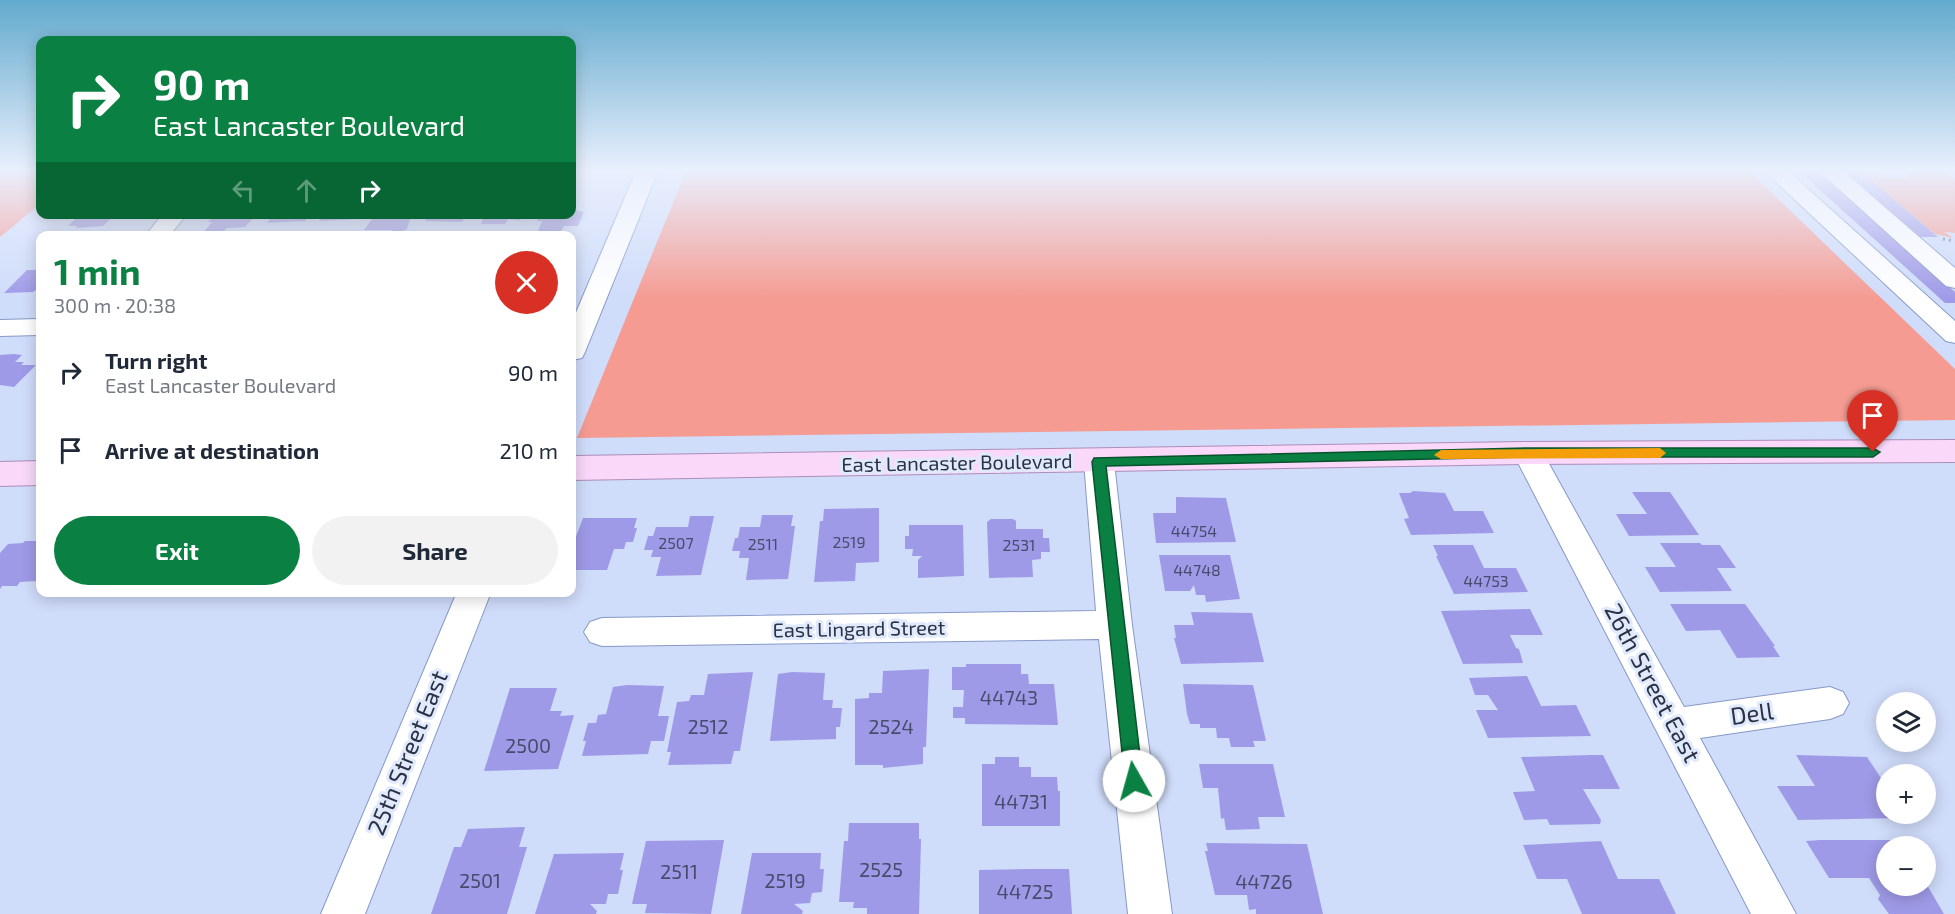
<!DOCTYPE html>
<html lang="en">
<head>
<meta charset="utf-8">
<style>
  body { margin:0; font-family:"Exo 2",sans-serif; background:#f2f2f3; color:#1f2937; height:100vh; display:flex; flex-direction:column; font-size:22px; white-space:nowrap }
  * { box-sizing:border-box; margin:0 }
  p { font-size:20px; color:#747a83 }
  .icon { flex:none; width:33px; height:33px; fill:none; stroke:currentColor; stroke-width:2; stroke-linecap:round; stroke-linejoin:round }
  .map { position:relative; flex:1; overflow:hidden }
  .details { position:absolute; left:36px; top:231px; width:540px; height:366px; display:flex; flex-direction:column; background:#fff; border-radius:12px; box-shadow:0 3px 15px #0003 }
  .details>* { flex:none }
  .top-card { position:absolute; left:36px; top:36px; width:540px; height:183px; border-radius:12px; box-shadow:0 3px 15px #0003; background:#0b8043; color:#fff; overflow:hidden }
  .fabs { position:absolute; left:1876px; top:692px; display:grid; gap:12px }
  .fabs a { display:grid; place-items:center; width:60px; height:60px; border-radius:50%; background:#fff; box-shadow:0 3px 15px #0003; font-size:30px }
  .pin { position:absolute; display:grid; place-items:center; width:51px; height:51px; color:#fff; margin:-62px -26px; border-radius:50% 50% 50% 0; rotate:-45deg; box-shadow:0 0 6px #0007 }
  .pin .icon { rotate:45deg }
  .me { position:absolute; width:66px; margin:-33px; rotate:353deg; stroke-linejoin:round; filter:drop-shadow(0 0 4px #0008) }
  .turn { display:flex; align-items:center; gap:21px; height:126px; padding:0 18px; font-size:27px }
  .turn .icon { width:78px; height:78px; stroke-width:2.5 }
  .turn b { display:block; font-size:42px; line-height:51px }
  .lanes { display:flex; align-items:center; height:57px; padding:0 18px; background:#0003; justify-content:center; gap:30px; direction:ltr }
  .lanes .off { opacity:.35 }
  .round { display:grid; place-items:center; flex:none; width:63px; height:63px; border-radius:32px; background:#f2f2f3 }
  .head { display:flex; align-items:center; justify-content:space-between; height:102px; padding:0 18px }
  h1 { font-size:36px; font-weight:700; line-height:45px; color:#0b8043 }
  .primary-button { display:flex; gap:12px; margin-top:auto; padding:12px 18px }
  .primary-button a { flex:1; height:69px; border-radius:36px; background:#0b8043; color:#fff; font-size:24px; font-weight:700; line-height:69px; text-align:center }
  .primary-button a+a { background:#f2f2f3; color:#1f2937 }
  ul { padding:0; list-style:none }
  li { display:flex; align-items:center; gap:18px; height:78px; padding:0 18px }
  li div { flex:1 }
  li b { display:block; font-size:22px }
  li em { font-style:normal }
  .map>svg:first-child { display:block }
</style>
</head>
<body>
<div class="map">
<svg width="1955" height="914" viewBox="0 0 1955 914">
  <rect width="100%" height="100%" fill="#cfdcfa"/>
  <g fill="#f59b92">
    <polygon points="0,171 40,171 40,204 0,237"/>
    <polygon points="686,171 1749,171 1955,369 1955,420 577,438"/>
    <polygon points="1906,173 1947,173 1955,179 1955,233 1945,232 1953,238 1935,234 1863,174 1876,174 1880,178 1910,178"/>
  </g>
  <g fill="#9f9ae7">
    <polygon points="1799,171 1818,171 1955,292 1955,303 1945,303"/>
    <polygon points="1841,171 1860,171 1938,237 1918,237"/>
    <polygon points="572,209 584,212 578,226 564,226 561,231 538,231 542,221 537,221 541,214 572,214"/>
    <polygon points="80,214 116,214 103,226 75,228 78,226 68,226"/>
    <polygon points="218,214 257,214 245,227 227,228 221,234 201,235 212,222 207,222"/>
    <polygon points="274,214 311,214 305,221 267,223"/>
    <polygon points="324,214 361,214 358,219 319,221"/>
    <polygon points="376,214 418,214 414,219 410,219 407,229 400,232 394,233 392,230 364,230"/>
    <polygon points="429,214 467,214 462,222 425,221"/>
    <polygon points="485,214 523,214 520,220 508,219 505,224 481,224"/>
    <polygon points="27,270 40,270 40,287 33,292 4,293"/>
    <polygon points="14,354 22,355 15,362 24,362 21,365 36,365 14,387 0,385 0,355"/>
    <polygon points="1413,491 1445,493 1454,511 1483,511 1494,533 1411,535 1404,519 1409,518 1399,493 1410,493"/>
    <polygon points="1632,492 1670,492 1699,535 1629,536 1616,514 1647,514"/>
    <polygon points="1176,497 1226,498 1236,542 1156,543 1153,513 1176,513"/>
    <polygon points="879,508 879,562 856,563 855,581 814,582 820,521 823,521 824,509"/>
    <polygon points="762,515 793,515 791,526 795,526 788,579 746,580 749,558 739,558 740,551 732,551 735,538 738,538 740,527 760,527"/>
    <polygon points="690,516 714,516 701,575 656,576 661,557 651,557 653,550 644,550 648,536 653,536 656,527 688,527"/>
    <polygon points="583,518 637,518 634,528 637,528 633,542 626,542 624,549 614,549 607,570 572,570 572,547"/>
    <polygon points="1013,519 1016,521 1016,529 1043,529 1043,538 1049,538 1050,552 1041,552 1041,559 1032,560 1033,577 989,578 987,522 991,519"/>
    <polygon points="909,525 963,525 964,576 918,578 918,560 922,556 912,556 913,549 905,549 905,536 909,536"/>
    <polygon points="25,541 40,541 40,577 38,581 20,582 17,586 2,586 0,589 0,553 8,544 23,543"/>
    <polygon points="1660,543 1700,543 1702,545 1720,545 1736,568 1717,568 1732,591 1660,592 1645,567 1676,567"/>
    <polygon points="1433,545 1473,545 1484,568 1516,568 1528,592 1454,594 1436,556 1438,556"/>
    <polygon points="1159,555 1230,555 1240,599 1206,602 1205,595 1196,595 1194,585 1190,591 1165,591"/>
    <polygon points="1670,604 1745,604 1775,646 1773,646 1780,657 1737,658 1720,630 1686,631"/>
    <polygon points="1530,609 1543,635 1510,635 1516,648 1519,649 1523,663 1463,664 1441,611"/>
    <polygon points="1191,612 1252,613 1264,662 1181,664 1174,638 1176,638 1174,625 1194,625"/>
    <polygon points="966,664 1021,664 1021,674 1028,674 1029,684 1054,684 1058,725 965,724 965,718 953,718 953,707 963,707 964,690 952,690 952,667 966,667"/>
    <polygon points="929,669 926,747 923,747 923,764 883,768 883,765 855,765 855,699 869,698 869,693 882,693 883,671"/>
    <polygon points="753,672 740,751 734,751 731,764 668,765 671,752 667,752 677,702 689,701 691,695 704,695 708,674"/>
    <polygon points="792,672 825,673 823,700 833,700 832,708 842,708 840,727 836,727 836,739 770,741 778,674"/>
    <polygon points="1527,676 1541,706 1576,705 1591,736 1488,738 1476,710 1498,710 1488,695 1475,695 1469,678"/>
    <polygon points="1183,684 1253,685 1266,741 1253,741 1255,747 1231,747 1229,738 1217,738 1216,728 1200,728 1200,724 1190,724 1187,714"/>
    <polygon points="627,685 664,686 658,716 669,716 664,741 651,741 648,754 582,756 586,741 583,741 588,723 596,723 598,715 606,714 613,687"/>
    <polygon points="510,688 557,688 550,711 562,711 560,716 574,715 558,769 484,771"/>
    <polygon points="1591,755 1603,755 1620,789 1583,789 1601,820 1600,824 1550,825 1547,819 1524,820 1513,792 1535,791 1521,757"/>
    <polygon points="1796,755 1867,757 1885,784 1877,784 1887,794 1887,813 1900,813 1903,818 1798,820 1777,786 1815,786"/>
    <polygon points="995,757 1019,757 1019,767 1031,767 1031,777 1057,777 1058,791 1060,791 1060,826 982,826 982,764 995,764"/>
    <polygon points="1199,764 1273,764 1285,817 1258,817 1260,829 1226,830 1224,818 1221,819 1218,788 1203,788"/>
    <polygon points="849,823 919,823 919,839 921,839 919,914 867,914 867,908 853,908 854,902 839,902 844,841 848,841"/>
    <polygon points="525,827 519,847 527,847 507,914 431,914 454,847 461,847 468,829"/>
    <polygon points="724,840 711,914 645,913 647,904 632,904 646,841"/>
    <polygon points="1820,840 1895,840 1899,846 1887,846 1887,885 1927,885 1944,914 1889,914 1878,899 1880,895 1869,878 1829,878 1806,841"/>
    <polygon points="1601,841 1618,879 1659,879 1676,914 1582,914 1567,879 1537,879 1523,845"/>
    <polygon points="1206,843 1307,844 1323,914 1256,914 1256,909 1249,910 1247,895 1215,895 1205,851 1208,851"/>
    <polygon points="624,853 620,870 623,870 618,894 608,894 606,904 590,904 597,911 596,914 535,914 554,854"/>
    <polygon points="752,853 821,853 820,869 824,869 822,892 812,893 810,903 794,904 803,911 802,914 741,914"/>
    <polygon points="1028,869 1069,869 1072,914 979,914 979,870"/>
  </g>
  <g fill="none" stroke-linecap="round" stroke-linejoin="round">
    <defs>
      <g id="minor">
        <polygon points="636,171 658,171 585,352 582,358 572,360 572,322"/>
        <polygon points="1764,171 1788,171 1955,321 1955,343 1946,341"/>
        <polygon points="1819,171 1843,171 1955,268 1955,288 1946,286"/>
        <polygon points="163,214 187,214 169,236 145,236"/>
        <polygon points="40,319 40,335 0,336 0,320"/>
        <polygon points="1528,443 1539,446 1543,453 1684,707 1830,687 1843,692 1849,703 1843,714 1830,719 1700,738 1796,914 1751,914 1513,453 1517,446"/>
        <polygon points="1099,451 1110,455 1114,462 1132,625 1172,914 1128,914 1099,639 602,646 590,642 584,632 590,622 602,618 1096,611 1084,462 1088,455"/>
        <polygon points="457,592 491,592 365,914 321,914"/>
      </g>
      <g id="major">
        <polygon points="1955,440 1955,462 1524,464 572,480 572,456 1524,442"/>
        <polygon points="40,461 40,485 0,486 0,462"/>
      </g>
    </defs>
    <use href="#minor" stroke="#8699c7" stroke-width="2"/>
    <use href="#major" stroke="#ae8db8" stroke-width="2"/>
    <polyline stroke="#79839b" stroke-width="3" stroke-dasharray="2 4" stroke-linecap="butt" points="1943,239 1955,241"/>
    <use href="#minor" fill="#fff" fill-rule="evenodd"/>
    <use href="#major" fill="#f9d8fa" fill-rule="evenodd"/>
  </g>
  <linearGradient id="sky" x2="0" y2="1"><stop stop-color="#62aacd"/><stop offset="0.57" stop-color="#e9effd"/><stop offset="1" stop-color="#e9effd" stop-opacity="0"/></linearGradient>
  <rect width="1955" height="299" fill="url(#sky)"/>
  <polygon fill="#0b8043" stroke="#07532c" stroke-width="1.5" points="1528,448 1873,448 1880,452 1873,457 1528,457 1106,466 1143,781 1140,787 1134,789 1128,787 1125,781 1092,462 1094,458"/>
  <polygon fill="#f59e0b" points="1660,448 1666,453 1660,458 1441,459 1434,455 1441,450"/>
  <g text-anchor="middle" stroke-width="6" stroke-linejoin="round" paint-order="stroke">
    <g font-size="16" fill="#474c6d">
      <text x="1194" y="537">44754</text>
      <text x="849" y="548">2519</text>
      <text x="676" y="549">2507</text>
      <text x="763" y="550">2511</text>
      <text x="1019" y="551">2531</text>
      <text x="1197" y="576">44748</text>
      <text x="1486" y="587">44753</text>
    </g>
    <g font-size="20" fill="#2a3244" stroke="#e1eafd">
      <text transform="translate(957 463) rotate(-1)" y="7">East Lancaster Boulevard</text>
      <text transform="translate(859 629) rotate(-1)" y="7">East Lingard Street</text>
    </g>
    <g font-size="20" fill="#474c6d">
      <text x="1009" y="705">44743</text>
      <text x="708" y="734">2512</text>
      <text x="891" y="734">2524</text>
      <text x="528" y="753">2500</text>
      <text x="1021" y="809">44731</text>
      <text x="881" y="877">2525</text>
      <text x="679" y="879">2511</text>
      <text x="480" y="888">2501</text>
      <text x="785" y="888">2519</text>
      <text x="1264" y="889">44726</text>
      <text x="1025" y="899">44725</text>
    </g>
    <g font-size="24" fill="#2a3244" stroke="#e1eafd">
      <text transform="translate(1652 683) rotate(62)" y="8">26th Street East</text>
      <text transform="translate(1752 714) rotate(-8)" y="8">Dell</text>
      <text transform="translate(408 753) rotate(-68)" y="8">25th Street East</text>
    </g>
  </g>
</svg>
<div class="fabs">
<a><svg class="icon" aria-label="layers" viewBox="0 0 24 24"><path d="M12 4l9 5-9 5-9-5zM3 14l9 5 9-5"/></svg></a>
<a>+</a>
<a>−</a>
</div>
<div class="pin" style="left:1873px;top:452px;background:#d93025"><svg class="icon" aria-label="arrive" viewBox="0 0 24 24"><path d="M6 21V4h12l-3 4 3 4H6"/></svg></div>
<svg class="me" style="left:1134px;top:781px" viewBox="-20 -20 40 40"><circle r="19" fill="#fff"/><path d="M0-13L10 11 0 6-10 11z" fill="#0b8043"/></svg>
<div class="top-card">
<div class="turn"><svg class="icon" aria-label="right" viewBox="0 0 24 24"><path d="M7 20v-9h11M14 6l5 5-5 5"/></svg><div><b>90 m</b>East Lancaster Boulevard</div></div>
<div class="lanes"><svg class="icon off" aria-label="left" viewBox="0 0 24 24"><path d="M17 20v-9H6M10 6l-5 5 5 5"/></svg><svg class="icon off" aria-label="ahead" viewBox="0 0 24 24"><path d="M12 20V5M6 11l6-6 6 6"/></svg><svg class="icon" aria-label="right" viewBox="0 0 24 24"><path d="M7 20v-9h11M14 6l5 5-5 5"/></svg></div>
</div>
<section class="details">
<div class="head"><div><h1>1 min</h1><p>300 m · 20:38</p></div><a class="round" style="background:#d93025;color:#fff"><svg class="icon" aria-label="close" viewBox="0 0 24 24"><path d="M6 6l12 12M18 6L6 18"/></svg></a></div>
<ul>
<li><svg class="icon" aria-label="right" viewBox="0 0 24 24"><path d="M7 20v-9h11M14 6l5 5-5 5"/></svg><div><b>Turn right</b><p>East Lancaster Boulevard</p></div><em>90 m</em></li>
<li><svg class="icon" aria-label="arrive" viewBox="0 0 24 24"><path d="M6 21V4h12l-3 4 3 4H6"/></svg><div><b>Arrive at destination</b></div><em>210 m</em></li>
</ul>
<div class="primary-button"><a>Exit</a><a>Share</a></div>
</section>
</div>
</body>
</html>
